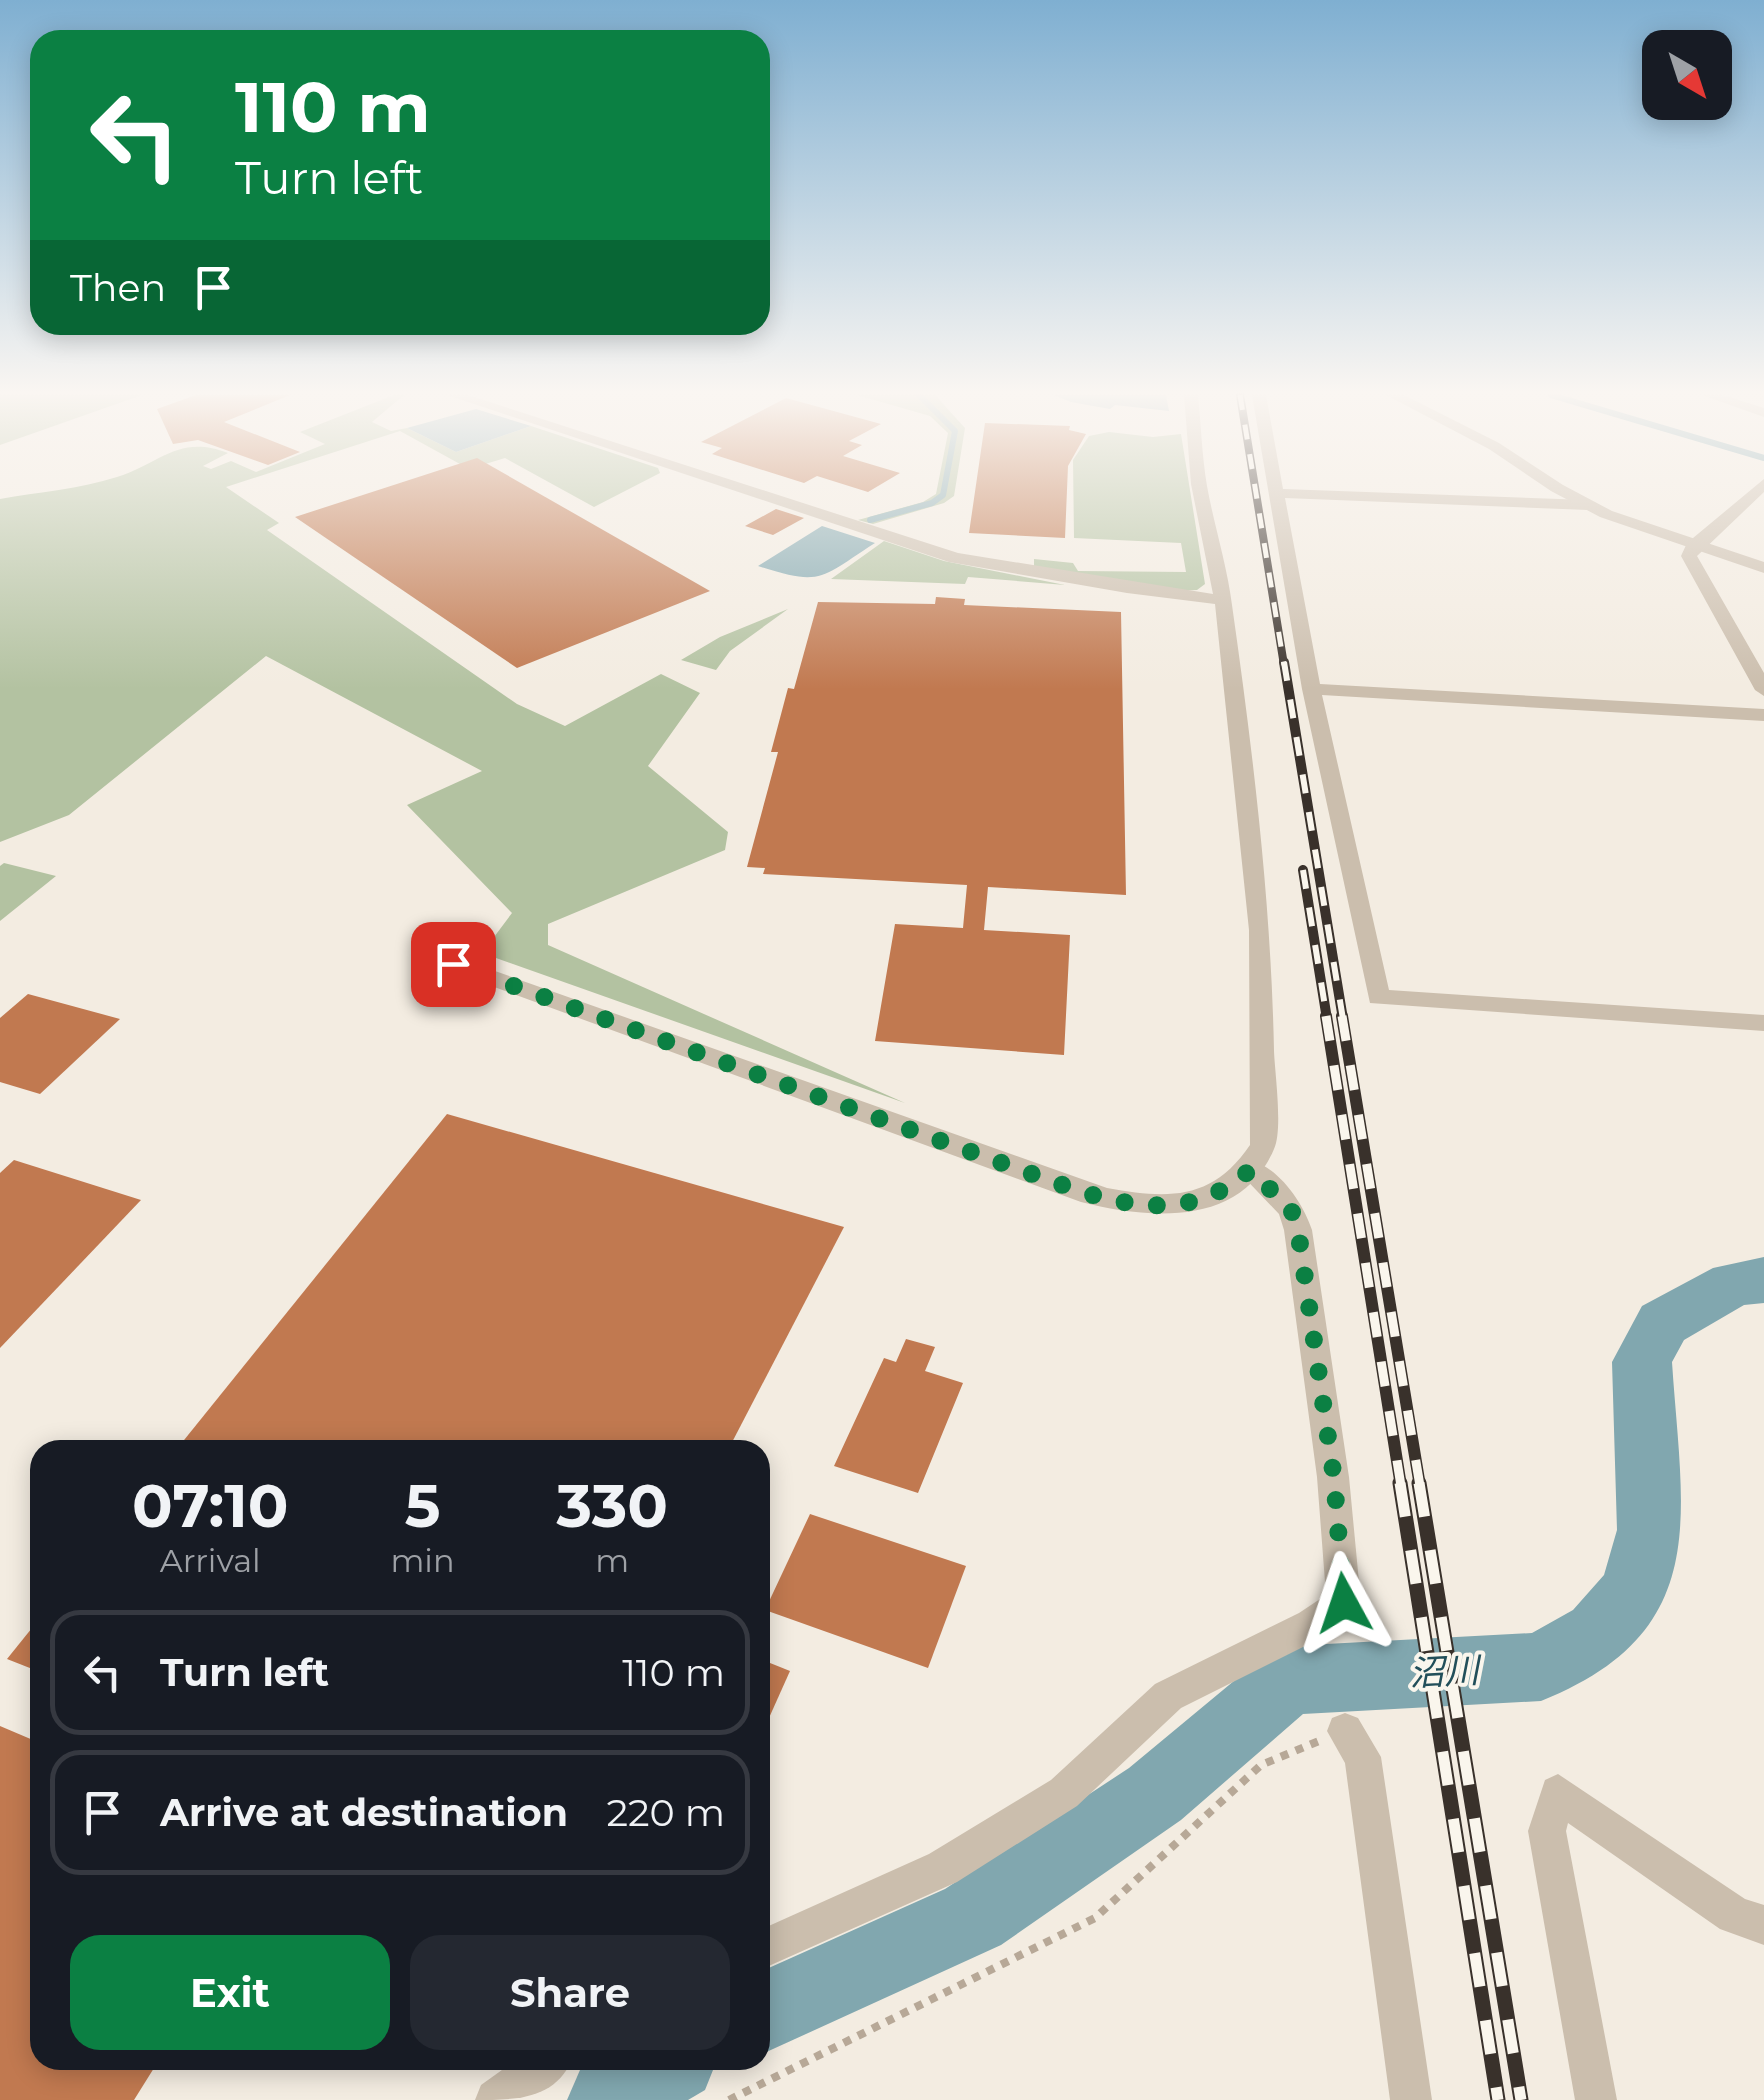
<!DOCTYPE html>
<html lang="en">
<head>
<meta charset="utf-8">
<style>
  body { margin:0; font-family:Montserrat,"Noto Sans JP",sans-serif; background:#242831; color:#f1f3f6; height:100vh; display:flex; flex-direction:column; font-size:38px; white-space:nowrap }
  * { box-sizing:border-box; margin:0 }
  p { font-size:32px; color:#9ea1a6 }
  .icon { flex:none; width:55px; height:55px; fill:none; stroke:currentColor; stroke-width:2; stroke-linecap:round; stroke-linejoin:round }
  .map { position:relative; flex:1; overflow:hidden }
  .details { position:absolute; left:30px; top:1440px; width:740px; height:630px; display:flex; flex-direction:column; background:#171b24; border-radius:30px; box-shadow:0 5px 25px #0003 }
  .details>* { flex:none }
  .top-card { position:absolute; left:30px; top:30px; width:740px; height:305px; border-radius:30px; box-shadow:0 5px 25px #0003; background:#0b8043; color:#fff; overflow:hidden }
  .needle { width:65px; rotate:141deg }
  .controls { position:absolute; left:1642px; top:30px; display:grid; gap:20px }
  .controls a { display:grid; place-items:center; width:90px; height:90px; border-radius:20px; background:#171b24; box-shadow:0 5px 25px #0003; font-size:50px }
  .pin { position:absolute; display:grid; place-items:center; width:85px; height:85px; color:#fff; margin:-42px; border-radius:20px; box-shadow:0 5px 15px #0006 }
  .me { position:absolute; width:110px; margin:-55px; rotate:355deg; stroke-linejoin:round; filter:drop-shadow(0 0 8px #0008) }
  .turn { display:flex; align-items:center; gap:35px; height:210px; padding:0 40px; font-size:45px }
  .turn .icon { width:130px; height:130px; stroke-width:2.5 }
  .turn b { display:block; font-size:70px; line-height:85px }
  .then { display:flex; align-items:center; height:95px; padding:0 40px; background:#0003; gap:20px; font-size:38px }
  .eta { display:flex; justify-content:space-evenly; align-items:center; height:170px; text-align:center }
  .eta b { font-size:60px; font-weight:700; line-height:70px }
  .cta { display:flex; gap:20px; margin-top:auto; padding:20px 40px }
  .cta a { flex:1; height:115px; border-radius:30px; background:#0b8043; color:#fff; font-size:40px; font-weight:700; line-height:115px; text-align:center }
  .cta a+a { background:#242831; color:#f1f3f6 }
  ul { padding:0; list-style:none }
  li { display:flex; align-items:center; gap:30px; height:125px; margin:0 20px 15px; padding:0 20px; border:5px solid #363941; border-radius:30px }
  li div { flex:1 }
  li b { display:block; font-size:38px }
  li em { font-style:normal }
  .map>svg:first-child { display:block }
</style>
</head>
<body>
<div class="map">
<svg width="1764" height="2100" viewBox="0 0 1764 2100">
  <rect width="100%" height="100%" fill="#f3ece1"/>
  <g fill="#b3c2a1">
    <polygon points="0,395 142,395 0,445"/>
    <path d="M394 395H404L372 422 391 431 407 428 456 452 531 426 658 468 660 473 594 507 505 458 469 469 400 431 226 487 279 523 267 530 517 704 565 726 661 674 700 693 648 766 728 832 725 850 548 924V945L905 1103 482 953 512 913 407 805 482 771 266 656 69 815 0 842V499C38 492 80 489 117 477 161 463 179 434 228 453L203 466 211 469 231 461 256 472 325 444 300 432Z"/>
    <polygon points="857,395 935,395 965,428 954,496 944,503 873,524 858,520 923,502 936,494 948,433 930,416"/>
    <polygon points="1109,432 1153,437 1181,434 1205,584 1197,590 1175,591 1034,566 1034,559 1073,563 1078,571 1186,572 1181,543 1074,538 1073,460 1089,436"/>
    <polygon points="884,541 944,561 1065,585 968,577 965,584 831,579"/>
    <polygon points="788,609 730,651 716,670 681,660 720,637"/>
    <polygon points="4,863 56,876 0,921 0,866"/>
  </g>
  <g fill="#81a7af">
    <polygon points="1054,395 1166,395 1169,411 1115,405 1110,409 1071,402"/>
    <polygon points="476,409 531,426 456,452 407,428"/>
    <path d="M822 526 875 543C820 578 823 587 758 566Z"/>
  </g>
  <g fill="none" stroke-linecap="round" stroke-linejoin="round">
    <g stroke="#81a7af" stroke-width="6">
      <polyline points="1551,395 1764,458"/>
      <polyline points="870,520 932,503 943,495 955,431 919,395"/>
    </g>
    <g fill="#81a7af" fill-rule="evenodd">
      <path d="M1764 1257V1303L1744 1305 1684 1340 1672 1362C1682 1516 1714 1632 1541 1701L1303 1714 1181 1820 1001 1945 760 2055V1972L945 1889 1129 1768 1264 1656 1289 1646 1532 1633 1573 1610 1604 1575 1617 1530 1612 1362 1642 1306 1713 1268Z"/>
      <polygon points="596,2060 717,2060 705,2090 688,2100 567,2100 580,2070"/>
    </g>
  </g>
  <g fill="#c17950">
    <polygon points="196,395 290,395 224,422 300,452 268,465 198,440 173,444 157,409"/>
    <polygon points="786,398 881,424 849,441 862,445 843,456 900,473 868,492 817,476 804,483 712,454 722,448 701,442"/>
    <polygon points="985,423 1070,426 1069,430 1086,434 1068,466 1065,538 969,533"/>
    <polygon points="477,458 710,591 517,668 295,517"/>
    <polygon points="776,509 804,518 773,535 745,526"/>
    <polygon points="936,597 965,599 964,605 1121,612 1126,895 988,887 984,930 1070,935 1064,1055 875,1041 895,924 963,928 967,885 763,874 765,868 747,867 778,752 771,752 788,688 794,689 818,602 935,604"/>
    <polygon points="28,994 120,1019 40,1094 0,1082 0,1018"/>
    <polygon points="447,1114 844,1227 728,1450 176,1450"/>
    <polygon points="14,1160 141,1200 0,1348 0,1173"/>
    <polygon points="906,1339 935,1347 925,1371 963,1383 918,1493 834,1466 884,1358 896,1362"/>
    <polygon points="810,1514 966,1566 928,1668 765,1610"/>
    <polygon points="40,1618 40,1672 7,1659"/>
    <polygon points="760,1659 790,1671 760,1738"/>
    <polygon points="0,1726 40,1743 40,2060 159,2060 134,2100 0,2100"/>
  </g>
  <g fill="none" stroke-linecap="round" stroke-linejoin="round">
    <polyline stroke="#b7a897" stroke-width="8" stroke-dasharray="8 8" stroke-linecap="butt" points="729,2100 1095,1918 1261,1765 1319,1741"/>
    <g fill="#cbbead" fill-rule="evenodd">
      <polygon points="1252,395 1266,395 1283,489 1588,500 1596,505 1588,510 1285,498 1320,684 1764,709 1764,721 1322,695 1389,990 1764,1015 1764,1031 1370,1003 1302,689"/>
      <polygon points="1702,395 1723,395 1764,408 1764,417"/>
      <polygon points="1764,479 1764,492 1697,556 1764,673 1764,696 1755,690 1681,556 1687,543"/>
      <path d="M1251 1160C1280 1169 1303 1203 1312 1230L1349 1477 1361 1603 1356 1614 1323 1637 1181 1708 1077 1806 957 1882 760 1970V1930L929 1854 1051 1780 1155 1684 1299 1613 1326 1595 1317 1477 1284 1230 1279 1214 1237 1170 1241 1163Z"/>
      <polygon points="1345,1713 1358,1718 1381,1757 1432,2100 1390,2100 1345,1763 1327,1731 1332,1718"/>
      <polygon points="1558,1774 1745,1899 1764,1905 1764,1945 1720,1929 1568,1823 1566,1831 1617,2100 1575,2100 1528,1831 1545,1780"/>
      <path d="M516 2060H572C554 2100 515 2100 475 2100L481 2085Z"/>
    </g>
    <g fill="#cbbead" fill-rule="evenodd">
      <path d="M447 395H468L958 553 1213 594 1191 484 1184 395H1198C1201 425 1202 456 1207 486 1214 525 1227 565 1232 605 1253 753 1271 901 1274 1051 1275 1074 1283 1130 1274 1149 1241 1228 1148 1219 1081 1202L445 969 441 964 445 959H461L1107 1188C1168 1199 1212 1201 1250 1145L1249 930 1215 604 1127 593 949 562Z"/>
      <polygon points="1386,395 1404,395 1499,443 1563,485 1612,511 1764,562 1764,573 1600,517 1551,491 1489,449"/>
    </g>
    <defs>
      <polyline id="rail-far3" points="1240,395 1284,665"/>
      <g id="rail-far2">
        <polyline points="1284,662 1343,1019"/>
        <polyline points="1303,870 1327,1019"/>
      </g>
      <g id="rail-far1">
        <polyline points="1326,1016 1401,1486"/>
        <polyline points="1342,1016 1420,1486"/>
      </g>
      <g id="rail">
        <polyline points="1400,1483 1498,2100"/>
        <polyline points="1419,1483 1521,2100"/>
      </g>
    </defs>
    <use href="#rail-far3" stroke="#39312b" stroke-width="8"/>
    <use href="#rail-far2" stroke="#39312b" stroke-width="10"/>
    <use href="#rail-far1" stroke="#39312b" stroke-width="12"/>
    <use href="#rail" stroke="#39312b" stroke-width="15"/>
    <use href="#rail-far3" stroke="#faf6ed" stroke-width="5" stroke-dasharray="15" stroke-linecap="butt"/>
    <use href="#rail-far2" stroke="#faf6ed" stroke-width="6" stroke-dasharray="19" stroke-linecap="butt"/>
    <use href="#rail-far1" stroke="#faf6ed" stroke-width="9" stroke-dasharray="25" stroke-linecap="butt"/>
    <use href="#rail" stroke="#faf6ed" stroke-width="11" stroke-dasharray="34" stroke-linecap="butt"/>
  </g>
  <linearGradient id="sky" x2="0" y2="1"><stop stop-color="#7fafd1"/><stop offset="0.57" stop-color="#faf6f2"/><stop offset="1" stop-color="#faf6f2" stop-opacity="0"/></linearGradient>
  <rect width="1764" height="689" fill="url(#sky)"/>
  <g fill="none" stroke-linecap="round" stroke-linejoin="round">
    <path stroke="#0b8043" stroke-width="18" stroke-dasharray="0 32.4" d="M453 964 1082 1192C1145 1210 1197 1216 1250 1170L1291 1209 1298 1230 1334 1478 1344 1603"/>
  </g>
  <g text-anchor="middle" stroke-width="8" stroke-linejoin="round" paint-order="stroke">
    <g font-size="35" font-style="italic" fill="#224f5a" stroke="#faf6ed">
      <text transform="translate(1444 1672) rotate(-3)" y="12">沼川</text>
    </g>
  </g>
</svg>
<div class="controls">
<a><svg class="needle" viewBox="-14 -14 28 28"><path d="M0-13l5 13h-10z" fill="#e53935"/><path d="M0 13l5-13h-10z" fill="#9ea1a6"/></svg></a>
</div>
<div class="pin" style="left:453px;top:964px;background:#d93025"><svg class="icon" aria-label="arrive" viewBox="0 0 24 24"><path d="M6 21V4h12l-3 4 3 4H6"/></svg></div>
<svg class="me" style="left:1344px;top:1603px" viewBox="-20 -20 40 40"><path d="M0-17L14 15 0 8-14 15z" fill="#0b8043" stroke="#fff" stroke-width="4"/></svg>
<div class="top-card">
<div class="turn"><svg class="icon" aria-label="left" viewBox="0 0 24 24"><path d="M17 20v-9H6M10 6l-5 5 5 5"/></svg><div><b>110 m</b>Turn left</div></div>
<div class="then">Then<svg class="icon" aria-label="arrive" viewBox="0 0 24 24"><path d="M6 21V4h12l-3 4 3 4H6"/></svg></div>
</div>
<section class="details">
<div class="eta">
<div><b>07:10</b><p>Arrival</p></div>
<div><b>5</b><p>min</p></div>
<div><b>330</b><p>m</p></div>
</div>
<ul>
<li><svg class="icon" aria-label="left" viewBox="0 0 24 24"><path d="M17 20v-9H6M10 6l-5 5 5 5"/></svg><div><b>Turn left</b></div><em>110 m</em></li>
<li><svg class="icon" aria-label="arrive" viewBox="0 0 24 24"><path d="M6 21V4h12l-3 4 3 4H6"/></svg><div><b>Arrive at destination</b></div><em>220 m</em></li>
</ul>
<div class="cta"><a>Exit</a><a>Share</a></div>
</section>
</div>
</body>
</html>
